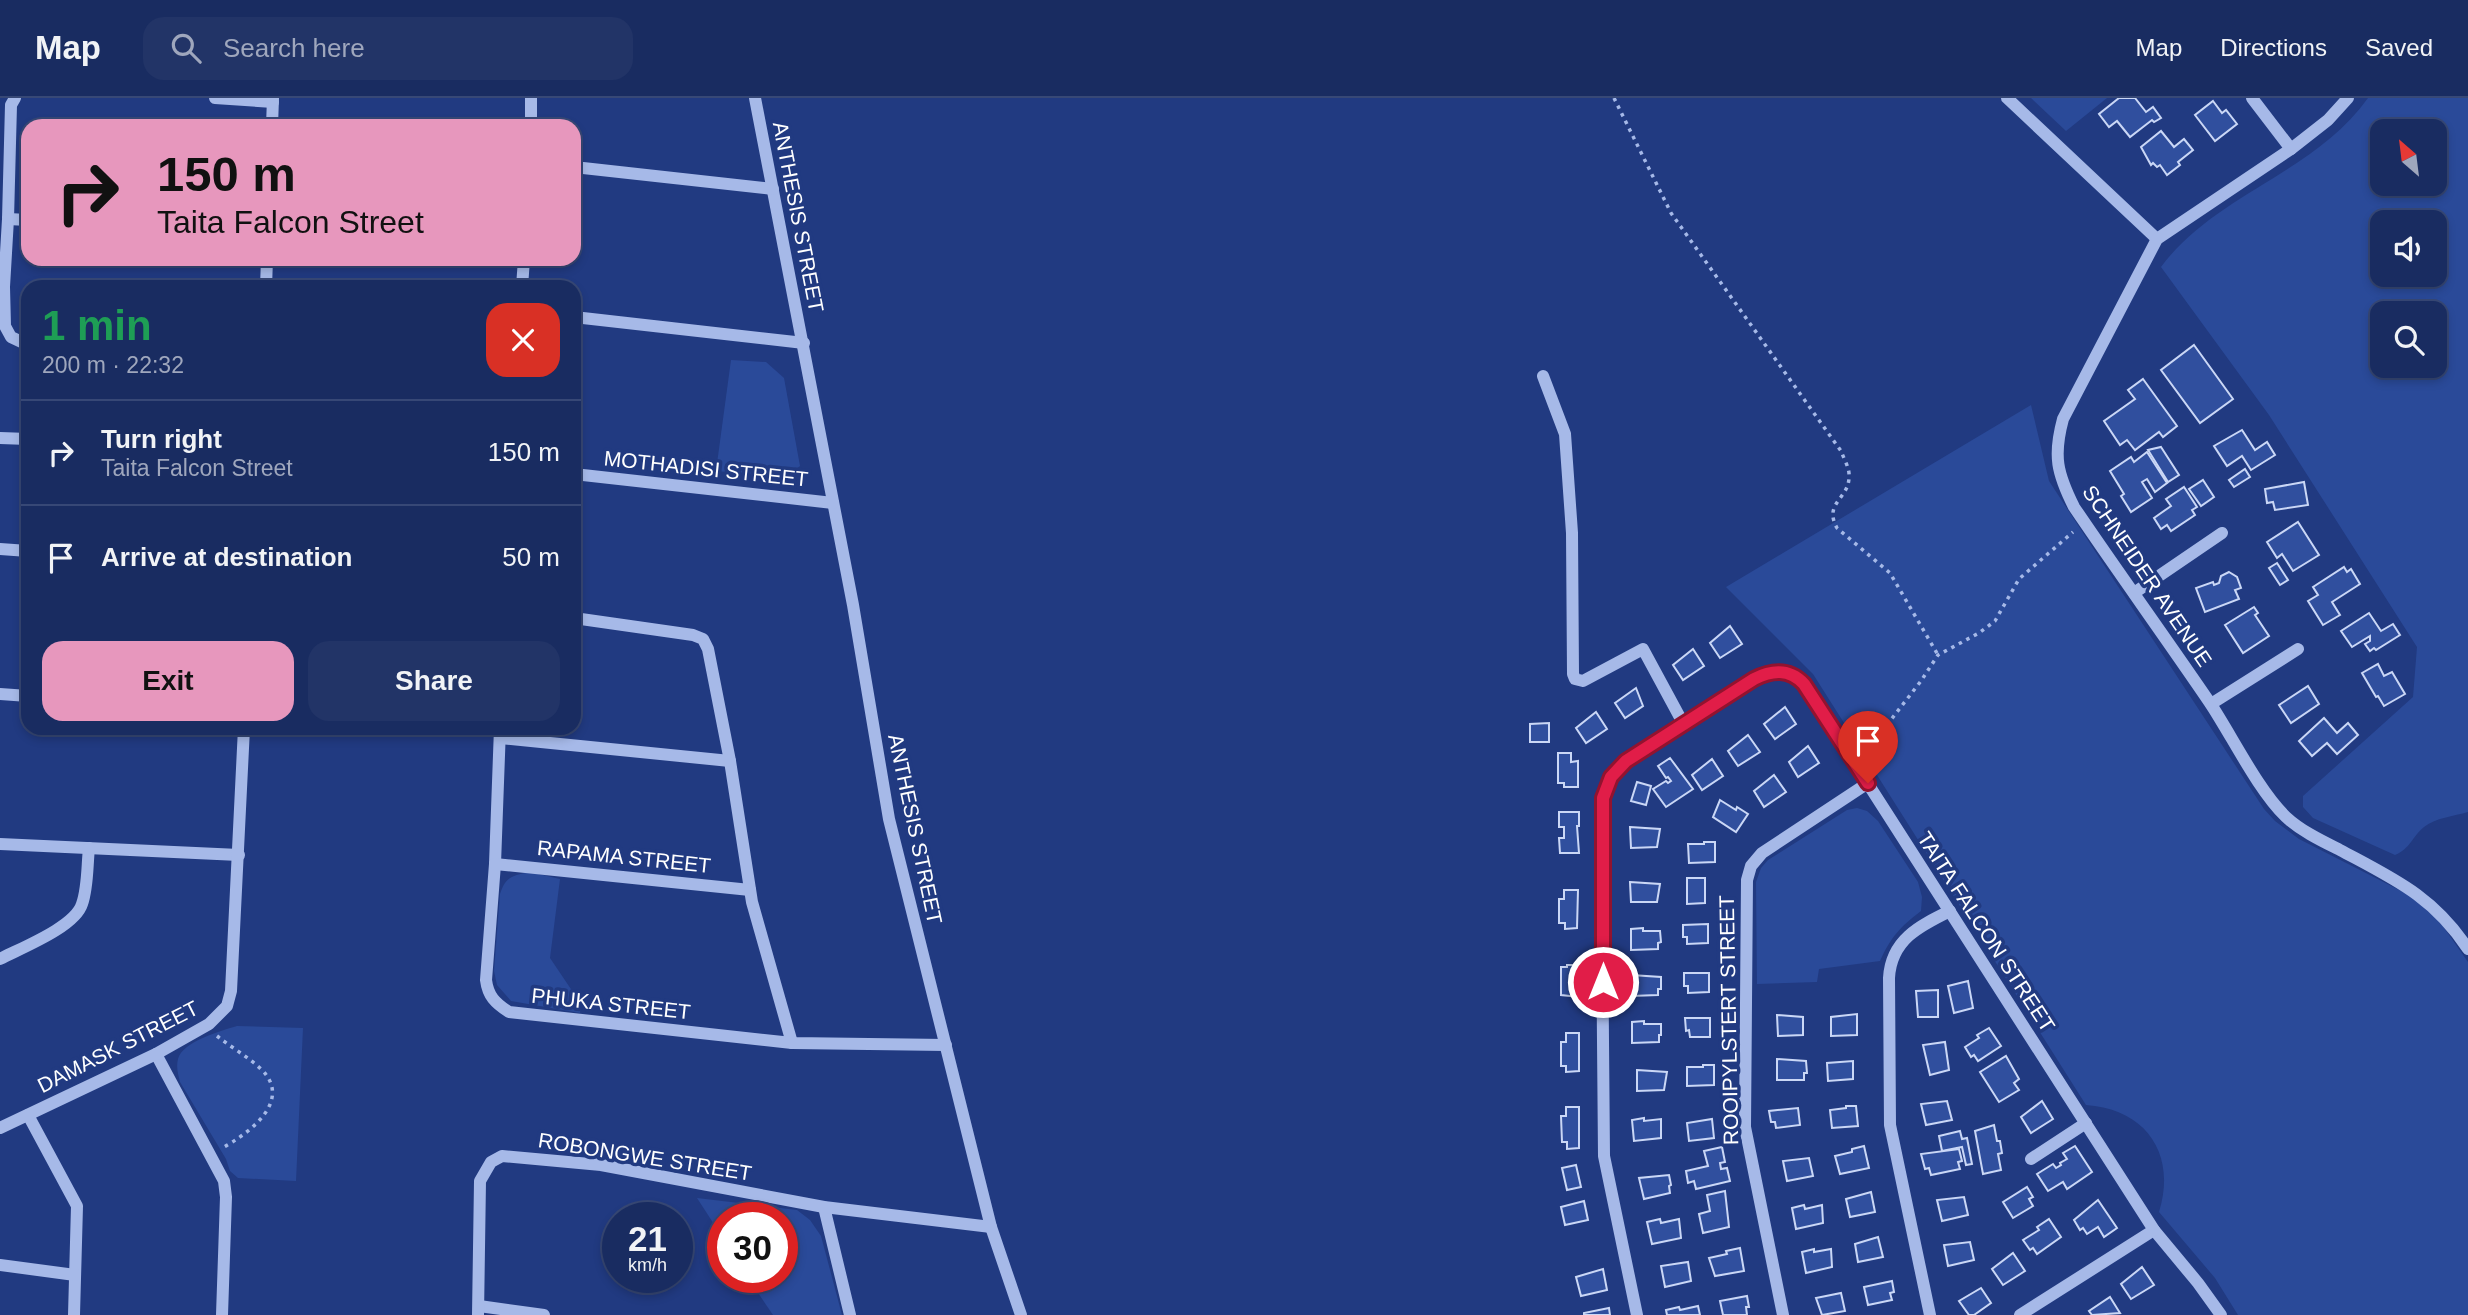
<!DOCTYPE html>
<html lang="en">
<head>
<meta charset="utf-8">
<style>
  body { margin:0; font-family:Arial,sans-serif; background:#223467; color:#f1f3f6; height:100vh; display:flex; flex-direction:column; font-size:26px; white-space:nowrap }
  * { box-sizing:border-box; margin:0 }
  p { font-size:23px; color:#9fa7bd }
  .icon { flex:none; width:38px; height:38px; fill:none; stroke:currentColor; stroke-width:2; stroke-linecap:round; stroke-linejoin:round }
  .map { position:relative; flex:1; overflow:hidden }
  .details { position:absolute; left:21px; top:182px; width:560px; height:455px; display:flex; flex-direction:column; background:#192c61; border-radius:21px; box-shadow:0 4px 10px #0003,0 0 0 2px #374876 }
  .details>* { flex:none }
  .banner { position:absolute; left:21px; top:21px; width:560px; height:147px; border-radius:21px; box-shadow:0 4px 10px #0003,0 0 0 2px #374876; background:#e797bd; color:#111; overflow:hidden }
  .needle { width:46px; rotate:332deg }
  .controls { position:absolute; left:2370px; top:21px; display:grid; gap:14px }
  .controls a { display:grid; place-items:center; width:77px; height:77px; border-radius:14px; background:#192c61; box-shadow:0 4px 10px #0003,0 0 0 2px #374876; font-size:35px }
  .speed { position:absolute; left:602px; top:1104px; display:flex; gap:14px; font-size:35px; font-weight:700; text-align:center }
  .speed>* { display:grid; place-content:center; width:91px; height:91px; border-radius:50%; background:#192c61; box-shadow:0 4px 10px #0003,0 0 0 2px #374876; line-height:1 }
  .speed small { font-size:18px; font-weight:400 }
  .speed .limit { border:10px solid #d22; background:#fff; color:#111 }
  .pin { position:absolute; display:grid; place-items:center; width:60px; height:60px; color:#fff; margin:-72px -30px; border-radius:50% 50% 50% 0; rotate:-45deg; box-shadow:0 0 7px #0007 }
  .pin .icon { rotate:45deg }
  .me { position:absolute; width:77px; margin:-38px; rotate:0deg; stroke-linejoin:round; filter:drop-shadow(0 0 5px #0008) }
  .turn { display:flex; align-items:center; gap:24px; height:147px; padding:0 21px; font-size:32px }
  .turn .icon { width:91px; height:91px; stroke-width:2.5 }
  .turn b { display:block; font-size:49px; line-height:60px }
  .round { display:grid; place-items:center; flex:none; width:74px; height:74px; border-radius:21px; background:#223467 }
  .head { display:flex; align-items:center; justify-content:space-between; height:119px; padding:0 21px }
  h1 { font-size:42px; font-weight:600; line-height:52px; color:#1e9e55 }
  .action { display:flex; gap:14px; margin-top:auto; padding:14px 21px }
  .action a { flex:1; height:80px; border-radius:21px; background:#e797bd; color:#111; font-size:28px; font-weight:600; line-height:80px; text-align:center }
  .action a+a { background:#223467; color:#f1f3f6 }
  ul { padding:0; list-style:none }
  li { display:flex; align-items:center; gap:21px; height:105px; padding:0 21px; border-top:2px solid #374876 }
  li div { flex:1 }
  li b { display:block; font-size:26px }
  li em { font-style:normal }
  header { display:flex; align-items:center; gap:42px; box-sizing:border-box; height:98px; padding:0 35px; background:#192c61; border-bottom:2px solid #374876 }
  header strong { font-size:33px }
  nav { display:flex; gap:38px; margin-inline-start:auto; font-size:24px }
  .search { width:490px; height:63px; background:#223467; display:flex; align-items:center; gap:18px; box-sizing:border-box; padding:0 24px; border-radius:21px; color:#9fa7bd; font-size:26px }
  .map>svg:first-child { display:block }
</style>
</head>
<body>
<header>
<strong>Map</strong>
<div class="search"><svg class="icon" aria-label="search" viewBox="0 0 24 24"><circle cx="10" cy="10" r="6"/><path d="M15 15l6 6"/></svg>Search here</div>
<nav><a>Map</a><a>Directions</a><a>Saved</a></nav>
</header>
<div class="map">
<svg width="2468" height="1217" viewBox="0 0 2468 1217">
  <rect width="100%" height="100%" fill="#213a81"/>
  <g fill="#2a4a99" fill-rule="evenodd">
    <polygon points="2031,0 2107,0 2066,33"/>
    <path d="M2368 0H2468V714C2454 718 2435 720 2424 729 2411 740 2411 750 2395 757L2313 720 2303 709V698L2413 599 2417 549 2269 317 2161 169C2215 96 2315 75 2368 0ZM2382 33H2434V86H2382ZM2382 124H2434V177H2382ZM2382 215H2434V268H2382Z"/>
    <polygon points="731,262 766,264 784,280 800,368 786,379 716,373"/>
    <path d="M2031 307 2049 383 2264 711 2275 723 2299 741 2411 798 2440 824 2468 864V1217H2238L2215 1180 2159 1114C2177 1056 2146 1011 2086 1007L1813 576 1726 489Z"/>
    <path d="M1857 710 1867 713 1878 723 1918 784 1922 799 1921 813C1900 829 1891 839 1880 863L1819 871 1817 884 1757 886 1756 784 1761 770 1768 762 1847 712Z"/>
    <path d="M530 774 560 781 550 860 581 906 580 915 511 903 497 887 494 873 500 796C506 778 512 778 530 774Z"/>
    <path d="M237 928 303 930 296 1083 238 1080 230 1073 226 1061 180 984C178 976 176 969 178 961 183 943 221 933 237 928Z"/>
    <polygon points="697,1100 797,1112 810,1122 821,1138 842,1217 773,1217 748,1180 782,1180 782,1120 723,1120 723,1140"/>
  </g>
  <g fill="#304f9e" stroke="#cad7f6" stroke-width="2">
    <polygon points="2119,0 2135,0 2146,14 2153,9 2161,20 2154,24 2152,22 2130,39 2117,23 2109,29 2099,16"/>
    <polygon points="2213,3 2222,15 2226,12 2237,26 2215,43 2195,17"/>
    <polygon points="2161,33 2174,49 2184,41 2193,52 2178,64 2180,67 2167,77 2160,67 2157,69 2153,65 2151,67 2141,49"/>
    <polygon points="2194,247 2233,301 2200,325 2161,272"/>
    <polygon points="2143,281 2177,328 2163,339 2159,334 2135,352 2127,342 2120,347 2104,323 2135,301 2128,292"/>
    <polygon points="2242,332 2255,352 2267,344 2275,357 2251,372 2242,358 2227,368 2214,348"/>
    <polygon points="2161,349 2179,377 2168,384 2148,352"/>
    <polygon points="2147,354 2167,385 2155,394 2147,381 2142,384 2152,400 2131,414 2121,398 2124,396 2110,373 2131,359 2134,364"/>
    <polygon points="2245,371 2250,379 2234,389 2229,382"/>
    <polygon points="2203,382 2214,399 2201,408 2189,391"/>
    <polygon points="2304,384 2308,407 2275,412 2273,404 2267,405 2265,391"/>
    <polygon points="2184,389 2197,409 2192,412 2195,417 2171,433 2167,427 2161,431 2154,420 2171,408 2166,401"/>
    <polygon points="2298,424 2319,457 2293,473 2282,456 2277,460 2267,444"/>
    <polygon points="2277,465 2288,482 2280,487 2269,470"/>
    <polygon points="2344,469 2347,474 2351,471 2360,486 2332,504 2340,517 2323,527 2308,503 2318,497 2313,489"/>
    <polygon points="2229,474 2237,479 2241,490 2235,492 2239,501 2205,514 2196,490 2213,484 2214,487 2219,485 2221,478"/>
    <polygon points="2254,509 2258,515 2255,517 2269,538 2243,555 2225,527"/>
    <polygon points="2369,515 2381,533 2393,526 2400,537 2376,552 2374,550 2370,553 2365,546 2370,543 2370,538 2352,549 2341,533"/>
    <polygon points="1730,528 1742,546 1720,560 1710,545"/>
    <polygon points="1693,551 1704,568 1683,582 1673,567"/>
    <polygon points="2378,566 2384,578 2392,574 2405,596 2384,608 2378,598 2376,599 2362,575"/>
    <polygon points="2308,588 2319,606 2291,625 2279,607"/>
    <polygon points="1636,590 1643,608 1625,620 1615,605"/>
    <polygon points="1785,609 1796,626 1775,641 1764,626"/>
    <polygon points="1596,614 1607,631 1586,645 1576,630"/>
    <polygon points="2324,620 2337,635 2348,625 2358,637 2337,656 2327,645 2312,658 2299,643"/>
    <polygon points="1549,625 1549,644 1530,644 1530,626"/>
    <polygon points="1748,637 1760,654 1738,668 1728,653"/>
    <polygon points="1808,648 1819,665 1798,679 1789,664"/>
    <polygon points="1558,655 1571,655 1571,664 1578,663 1578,689 1564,689 1564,685 1558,685"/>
    <polygon points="1670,660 1693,691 1666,709 1653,691 1666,683 1668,685 1671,683 1668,679 1666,680 1658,668"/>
    <polygon points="1712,661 1723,678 1702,692 1692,677"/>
    <polygon points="1774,677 1786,694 1764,709 1754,693"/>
    <polygon points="1637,684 1651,688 1646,707 1631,703"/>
    <polygon points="1720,702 1736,712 1737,709 1748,716 1736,734 1713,719"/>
    <polygon points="1559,714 1579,714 1579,728 1577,728 1579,755 1560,755 1559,740 1564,740 1564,729 1559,729"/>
    <polygon points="1630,729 1660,731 1657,749 1631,750"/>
    <polygon points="1704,744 1715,744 1715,764 1689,765 1688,746 1704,746"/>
    <polygon points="1687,780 1705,780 1705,805 1687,806"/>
    <polygon points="1630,784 1660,786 1657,804 1631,804"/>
    <polygon points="1564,792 1578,792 1577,830 1565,831 1565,825 1559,825 1559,801 1564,801"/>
    <polygon points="1708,826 1708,845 1687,846 1687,839 1683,839 1683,827"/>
    <polygon points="1643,830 1643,833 1660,833 1661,844 1658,845 1658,851 1631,852 1631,831"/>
    <polygon points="1567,867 1579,867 1579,899 1561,897 1561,869 1567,869"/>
    <polygon points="1684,875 1709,875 1709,894 1688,895 1688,888 1684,888"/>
    <polygon points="1631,877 1661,879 1661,891 1658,891 1658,897 1631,898"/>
    <polygon points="1968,883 1973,910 1954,915 1948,888"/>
    <polygon points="1938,892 1938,919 1918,919 1916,893"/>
    <polygon points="1857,916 1857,937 1831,938 1831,919"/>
    <polygon points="1777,917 1803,919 1803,937 1778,938"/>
    <polygon points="1685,920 1710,920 1710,939 1690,939 1689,932 1686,933"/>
    <polygon points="1644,923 1644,926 1661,926 1661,937 1659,937 1659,944 1632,945 1632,924"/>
    <polygon points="1989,930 2001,948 1978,963 1974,957 1971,959 1965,949 1979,940 1977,937"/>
    <polygon points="1566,935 1579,935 1579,973 1566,974 1566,968 1561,968 1561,944 1566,944"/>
    <polygon points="1945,944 1949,972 1930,977 1923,947"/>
    <polygon points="2006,958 2019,981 2014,985 2019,992 1999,1004 1980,974"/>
    <polygon points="1777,961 1806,963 1807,975 1804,975 1804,982 1777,982"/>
    <polygon points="1853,963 1853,981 1828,983 1827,965"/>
    <polygon points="1703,967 1714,967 1714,987 1687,988 1687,969 1703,969"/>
    <polygon points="1637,972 1667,974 1664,992 1637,993"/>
    <polygon points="1947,1003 1952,1022 1926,1027 1921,1006"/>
    <polygon points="2042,1003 2053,1021 2031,1035 2021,1019"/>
    <polygon points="1846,1008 1856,1008 1858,1028 1832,1030 1830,1012 1846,1010"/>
    <polygon points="1566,1009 1579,1009 1579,1050 1567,1051 1567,1044 1562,1044 1561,1018 1566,1018"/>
    <polygon points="1798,1010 1800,1027 1776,1030 1775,1024 1771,1024 1769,1013"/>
    <polygon points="1644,1020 1644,1023 1661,1021 1661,1040 1634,1043 1632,1022"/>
    <polygon points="1712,1021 1714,1040 1689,1043 1687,1025"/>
    <polygon points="1994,1027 1997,1043 2000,1043 2002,1055 1998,1056 2001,1072 1983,1076 1975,1033"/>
    <polygon points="1960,1033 1962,1041 1967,1040 1972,1066 1966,1067 1962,1049 1942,1053 1939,1038"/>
    <polygon points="1864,1048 1869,1070 1840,1076 1835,1058 1852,1054 1852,1051"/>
    <polygon points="2075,1048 2092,1074 2067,1091 2063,1084 2048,1093 2037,1076 2053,1066 2056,1070 2061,1067 2060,1065 2067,1061 2063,1055"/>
    <polygon points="1722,1049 1725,1064 1720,1065 1721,1071 1727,1070 1730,1083 1696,1091 1694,1083 1688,1085 1686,1073 1708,1068 1704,1053"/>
    <polygon points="1959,1051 1962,1063 1958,1064 1960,1071 1931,1077 1929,1070 1925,1071 1921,1056"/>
    <polygon points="1809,1060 1813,1078 1787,1083 1783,1063"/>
    <polygon points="1576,1067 1581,1089 1567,1092 1562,1070"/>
    <polygon points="1669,1077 1671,1087 1669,1088 1670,1095 1644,1101 1639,1080"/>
    <polygon points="2027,1089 2033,1099 2029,1101 2033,1108 2013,1120 2003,1104"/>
    <polygon points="1725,1093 1729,1129 1703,1135 1699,1116 1710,1113 1707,1097"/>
    <polygon points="1871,1094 1875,1114 1850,1119 1846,1101"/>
    <polygon points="1964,1099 1968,1117 1942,1123 1937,1102"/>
    <polygon points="2098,1102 2117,1130 2104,1139 2098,1129 2087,1136 2083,1130 2080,1132 2074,1122"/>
    <polygon points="1584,1103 1588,1122 1565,1127 1561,1109"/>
    <polygon points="1804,1107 1805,1111 1822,1107 1823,1125 1796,1131 1792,1110"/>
    <polygon points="1660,1121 1661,1125 1679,1121 1681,1140 1652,1146 1647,1124"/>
    <polygon points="2049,1121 2061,1139 2037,1156 2033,1150 2030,1152 2023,1142 2039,1132 2037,1129"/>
    <polygon points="1878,1139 1883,1159 1858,1164 1855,1146"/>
    <polygon points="1970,1144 1974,1162 1948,1168 1944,1147"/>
    <polygon points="1740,1150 1744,1173 1715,1178 1709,1160 1727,1156 1726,1153"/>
    <polygon points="1814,1151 1814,1154 1831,1151 1832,1169 1806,1175 1802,1154"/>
    <polygon points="2013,1155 2025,1173 2003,1187 1992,1171"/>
    <polygon points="1688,1164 1691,1183 1665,1189 1661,1168"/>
    <polygon points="2142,1169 2154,1187 2131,1201 2121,1186"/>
    <polygon points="1603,1171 1607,1192 1581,1198 1576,1179"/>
    <polygon points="1892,1183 1894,1194 1890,1195 1892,1202 1868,1207 1864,1189"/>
    <polygon points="1981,1190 1991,1205 1974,1217 1969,1217 1959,1203"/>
    <polygon points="1841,1195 1845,1213 1822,1217 1816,1200"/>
    <polygon points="1747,1198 1749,1209 1746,1209 1747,1217 1723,1217 1720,1203"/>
    <polygon points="2110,1199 2120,1215 2092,1217 2089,1213"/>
    <polygon points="1698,1208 1700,1217 1667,1217 1666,1212 1679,1209 1680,1212"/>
    <polygon points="1609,1210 1610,1217 1584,1217 1584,1215"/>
  </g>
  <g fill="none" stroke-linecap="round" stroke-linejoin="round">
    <g stroke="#a6b9e8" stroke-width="3.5" stroke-dasharray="3.5 5" stroke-linecap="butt">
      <path d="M1614 0 1671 115 1841 353C1844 361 1850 371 1849 379 1849 401 1823 405 1837 430L1890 475 1938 557"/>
      <polyline points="1866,654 1921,583 1938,557 1979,535 1995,523 2019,481 2073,434"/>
      <path d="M217 938C231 949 248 959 261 971 294 1003 248 1036 222 1050"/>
    </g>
    <g stroke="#a6b9e8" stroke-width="12">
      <polyline points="15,0 11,7 8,121 4,189 5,228 11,239 28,247"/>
      <polyline points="215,0 273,4"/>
      <polyline points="755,0 853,507 889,721 991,1129 1021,1217"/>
      <polyline points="2007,0 2157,141"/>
      <polyline points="2252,0 2291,51"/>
      <path d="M2348 0 2328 22 2291 51 2157 141 2063 321C2053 358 2057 375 2074 409 2118 474 2165 539 2210 605 2232 638 2258 692 2286 719 2301 733 2322 743 2340 752 2394 781 2433 798 2468 851"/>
      <polyline points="272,28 273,0"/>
      <polyline points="531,28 531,0"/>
      <polyline points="574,69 773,91"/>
      <polyline points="8,121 28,122"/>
      <polyline points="266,189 267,161"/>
      <polyline points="522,189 524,161"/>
      <polyline points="574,219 804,245"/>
      <polyline points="1543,278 1565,336 1572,435 1573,576 1575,581 1583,583 1643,551 1683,625"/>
      <polyline points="0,340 28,341"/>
      <polyline points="574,376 833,405"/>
      <polyline points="0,451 28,453"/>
      <polyline points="2134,495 2222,435"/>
      <polyline points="574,520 693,537 703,541 708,551 730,663 752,804 792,945"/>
      <polyline points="0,596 28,598"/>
      <polyline points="2211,606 2298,551"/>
      <path d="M500 630 495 766 486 882C488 898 495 905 509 914L792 945 946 947"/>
      <polyline points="500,640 730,663"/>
      <polyline points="0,746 239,757"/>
      <polyline points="495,766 750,792"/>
      <path d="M0 861C21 850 75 829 82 806 88 789 87 768 89 750"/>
      <polyline points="156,956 224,1083 226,1099 222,1217"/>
      <polyline points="28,1017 77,1108 74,1217"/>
      <polyline points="0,1030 156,956 209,926 227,908 231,893 244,630"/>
      <polyline points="2031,1061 2086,1025"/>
      <polyline points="824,1109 850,1217"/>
      <polyline points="0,1167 75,1177"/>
      <polyline points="479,1208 544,1217"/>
      <polyline points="478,1217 480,1083 491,1064 502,1058 601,1067 824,1109 991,1129"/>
      <path d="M1637 1217 1604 1058 1601 714C1604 692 1609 677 1626 662L1754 581C1772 571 1789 570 1804 586L2154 1132 2198 1185 2221 1217"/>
      <polyline points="1783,1217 1745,1029 1747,782 1751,768 1762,755 1868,685"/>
      <path d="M1930 1217 1890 1027 1889 880C1891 842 1919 828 1950 813"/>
      <polyline points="2020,1217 2154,1132"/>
    </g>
  </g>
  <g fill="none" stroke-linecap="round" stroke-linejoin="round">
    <defs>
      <path id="route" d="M1603 884V700L1611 679 1626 663 1754 581C1772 572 1789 570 1804 586L1868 685"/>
    </defs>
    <use href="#route" stroke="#92132f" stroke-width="18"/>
    <use href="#route" stroke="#e11d48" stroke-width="12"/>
  </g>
  <g text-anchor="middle" stroke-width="7" stroke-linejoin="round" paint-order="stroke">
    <g font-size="21" fill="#fff" stroke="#213a81">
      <text transform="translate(798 119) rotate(79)" y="7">ANTHESIS STREET</text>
      <text transform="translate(706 371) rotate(6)" y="7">MOTHADISI STREET</text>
      <text transform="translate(2147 478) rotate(56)" y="7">SCHNEIDER AVENUE</text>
      <text transform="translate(915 731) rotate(78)" y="7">ANTHESIS STREET</text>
      <text transform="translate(624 759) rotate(6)" y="7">RAPAMA STREET</text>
      <text transform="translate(1986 834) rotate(57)" y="7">TAITA FALCON STREET</text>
      <text transform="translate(611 906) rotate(6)" y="7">PHUKA STREET</text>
      <text transform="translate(1729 922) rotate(-91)" y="7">ROOIPYLSTERT STREET</text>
      <text transform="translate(118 949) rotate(-27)" y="7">DAMASK STREET</text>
      <text transform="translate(645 1059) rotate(9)" y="7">ROBONGWE STREET</text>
    </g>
  </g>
</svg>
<div class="controls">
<a><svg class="needle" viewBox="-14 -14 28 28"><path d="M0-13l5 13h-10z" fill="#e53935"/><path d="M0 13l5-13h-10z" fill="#9fa7bd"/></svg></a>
<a><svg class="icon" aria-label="sound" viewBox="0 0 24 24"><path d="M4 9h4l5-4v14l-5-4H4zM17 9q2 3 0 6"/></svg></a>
<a><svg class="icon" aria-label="search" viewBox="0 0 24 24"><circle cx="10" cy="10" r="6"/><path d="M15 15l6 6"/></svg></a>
</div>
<div class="speed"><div>21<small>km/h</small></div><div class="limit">30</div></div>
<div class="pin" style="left:1868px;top:685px;background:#d93025"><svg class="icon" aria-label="arrive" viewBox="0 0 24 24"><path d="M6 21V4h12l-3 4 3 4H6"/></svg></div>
<svg class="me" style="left:1603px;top:884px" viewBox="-20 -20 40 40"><circle r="17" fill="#e11d48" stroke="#fff" stroke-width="3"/><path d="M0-11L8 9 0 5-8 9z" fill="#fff"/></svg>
<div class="banner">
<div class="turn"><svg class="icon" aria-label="right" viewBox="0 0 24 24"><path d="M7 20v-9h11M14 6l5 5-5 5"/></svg><div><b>150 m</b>Taita Falcon Street</div></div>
</div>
<section class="details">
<div class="head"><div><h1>1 min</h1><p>200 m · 22:32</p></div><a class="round" style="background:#d93025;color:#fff"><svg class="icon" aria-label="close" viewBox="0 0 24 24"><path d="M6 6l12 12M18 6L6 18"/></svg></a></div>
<ul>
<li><svg class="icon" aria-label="right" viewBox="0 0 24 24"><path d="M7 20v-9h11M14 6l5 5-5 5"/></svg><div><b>Turn right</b><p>Taita Falcon Street</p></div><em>150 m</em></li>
<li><svg class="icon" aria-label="arrive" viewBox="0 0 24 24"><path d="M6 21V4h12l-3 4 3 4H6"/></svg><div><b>Arrive at destination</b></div><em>50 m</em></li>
</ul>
<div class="action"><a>Exit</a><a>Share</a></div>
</section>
</div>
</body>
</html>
